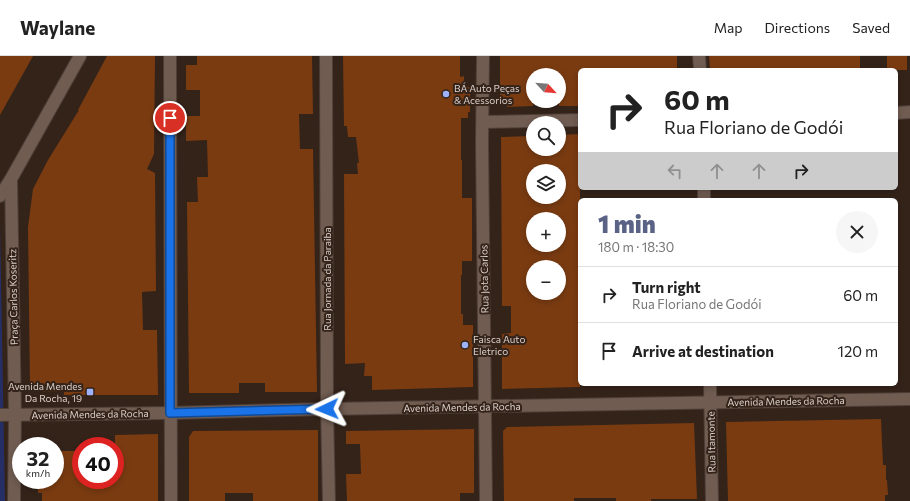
<!DOCTYPE html>
<html lang="en">
<head>
<meta charset="utf-8">
<style>
  body { margin:0; font-family:Commissioner,sans-serif; background:#f6f6f6; color:#222; height:100vh; display:flex; flex-direction:column; font-size:15px; white-space:nowrap }
  * { box-sizing:border-box; margin:0 }
  p { font-size:13px; color:#767676 }
  .icon { flex:none; width:22px; height:22px; fill:none; stroke:currentColor; stroke-width:2; stroke-linecap:round; stroke-linejoin:round }
  .map { position:relative; flex:1; overflow:hidden }
  .side { position:absolute; left:578px; top:142px; width:320px; height:188px; display:flex; flex-direction:column; background:#fff; border-radius:6px; box-shadow:0 2px 6px #0003 }
  .side>* { flex:none }
  .hud { position:absolute; left:578px; top:12px; width:320px; height:122px; border-radius:6px; box-shadow:0 2px 6px #0003; background:#fff; color:#222; overflow:hidden }
  .needle { width:26px; rotate:116deg }
  .tools { position:absolute; left:526px; top:12px; display:grid; gap:8px }
  .tools a { display:grid; place-items:center; width:40px; height:40px; border-radius:50%; background:#fff; box-shadow:0 2px 6px #0003; font-size:20px }
  .speed { position:absolute; left:12px; top:381px; display:flex; gap:8px; font-size:20px; font-weight:700; text-align:center }
  .speed>* { display:grid; place-content:center; width:52px; height:52px; border-radius:50%; background:#fff; box-shadow:0 2px 6px #0003; line-height:1 }
  .speed small { font-size:10px; font-weight:400 }
  .speed .limit { border:6px solid #d22; background:#fff; color:#111 }
  .pin { position:absolute; display:grid; place-items:center; width:34px; height:34px; color:#fff; margin:-17px; border:2px solid #fff; border-radius:50%; box-shadow:0 1px 4px #0007 }
  .me { position:absolute; width:44px; margin:-22px; rotate:268deg; stroke-linejoin:round; filter:drop-shadow(0 0 3px #0008) }
  .turn { display:flex; align-items:center; gap:14px; height:84px; padding:0 20px; font-size:18px }
  .turn .icon { width:52px; height:52px; stroke-width:2.5 }
  .turn b { display:block; font-size:28px; line-height:34px }
  .lanes { display:flex; align-items:center; height:38px; padding:0 20px; background:#0003; justify-content:center; gap:20px; direction:ltr }
  .lanes .off { opacity:.35 }
  .round { display:grid; place-items:center; flex:none; width:42px; height:42px; border-radius:21px; background:#f6f6f6 }
  .head { display:flex; align-items:center; justify-content:space-between; height:68px; padding:0 20px }
  h1 { font-size:24px; font-weight:800; line-height:30px; color:#5a6385 }
  ul { padding:0; list-style:none }
  li { display:flex; align-items:center; gap:12px; height:56px; padding:0 20px; border-top:1px solid #e0e0e0 }
  li div { flex:1 }
  li b { display:block; font-size:15px }
  li em { font-style:normal }
  header { display:flex; align-items:center; gap:24px; box-sizing:border-box; height:56px; padding:0 20px; background:#fff; border-bottom:1px solid #e0e0e0 }
  header strong { font-size:19px }
  nav { display:flex; gap:22px; margin-inline-start:auto; font-size:14px }
  .map>svg:first-child { display:block }
</style>
</head>
<body>
<header>
<strong>Waylane</strong>
<nav><a>Map</a><a>Directions</a><a>Saved</a></nav>
</header>
<div class="map">
<svg width="910" height="445" viewBox="0 0 910 445">
  <rect width="100%" height="100%" fill="#342319"/>
  <polygon fill="#252f66" points="0,168 5,445 0,445"/>
  <g fill="#7a3b11" fill-rule="evenodd">
    <polygon points="0,0 33,0 0,59"/>
    <polygon points="107,0 155,0 154,98 147,113 155,117 156,235 142,236 143,274 157,274 158,339 64,339 64,336 41,336 41,329 30,330 28,171 33,133 48,104 79,54 78,54"/>
    <polygon points="197,0 312,0 313,58 299,58 300,93 313,93 317,336 265,336 265,327 239,327 239,337 189,337 187,146 198,146 197,121 208,121 207,84 186,85 186,60 200,60 200,34 186,34 186,9 197,9"/>
    <polygon points="343,0 460,0 460,21 464,20 464,31 470,31 470,56 468,56 468,62 461,62 461,104 462,104 462,142 472,142 472,205 462,205 462,219 461,219 461,258 463,258 463,269 473,269 473,331 372,334 372,320 364,320 365,307 345,308 344,118 358,118 357,107 359,107 356,81 348,81 347,70 344,70"/>
    <polygon points="500,0 677,0 677,14 580,14 580,50 559,50 559,19 533,19 533,50 508,51 500,44"/>
    <polygon points="709,0 860,0 860,14 710,14"/>
    <rect x="887" y="0" width="20" height="14"/>
    <path d="M580 78V331L502 333V278L511 277V250H502L501 81 533 80V93H559V79ZM533 115H559V141H533ZM533 163H559V189H533ZM533 211H559V237H533Z"/>
    <polygon points="881,363 883,409 886,409 886,424 887,424 888,439 885,439 885,445 728,445 726,366"/>
    <polygon points="694,367 697,443 651,443 651,445 616,445 616,442 574,442 574,445 504,445 503,375 507,371"/>
    <polygon points="474,373 474,437 460,437 460,445 347,445 346,418 361,418 360,388 346,388 346,375"/>
    <polygon points="318,374 318,445 253,445 253,437 225,437 225,445 189,445 189,381 193,375"/>
    <polygon points="158,378 158,445 42,445 42,437 38,437 38,424 55,424 55,395 81,395 81,424 115,424 115,379"/>
  </g>
  <g fill="none" stroke-linecap="round" stroke-linejoin="round">
    <defs>
      <g id="minor">
        <polyline points="170,0 171,445"/>
        <polyline points="326,0 327,353 329,445"/>
        <polyline points="483,0 482,87 486,445"/>
        <polyline points="699,0 700,14"/>
        <polyline points="896,57 910,56"/>
        <polyline points="483,66 580,64"/>
        <polyline points="11,123 15,359 14,445"/>
        <polyline points="704,132 704,144"/>
        <polyline points="0,140 11,123 80,0"/>
        <polyline points="710,328 712,445"/>
        <polyline points="0,359 170,357 327,353 910,343"/>
      </g>
    </defs>
    <use href="#minor" stroke="#4d3f37" stroke-width="14"/>
    <use href="#minor" stroke="#705c51" stroke-width="12"/>
  </g>
  <g fill="none" stroke-linecap="round" stroke-linejoin="round">
    <defs>
      <polyline id="route" points="170,62 170,357 327,353"/>
    </defs>
    <use href="#route" stroke="#114b97" stroke-width="10"/>
    <use href="#route" stroke="#1a73e8" stroke-width="7"/>
  </g>
  <g fill="#9fb3fd" stroke="#342319" stroke-width="1.5">
    <circle cx="446" cy="38" r="4"/>
    <circle cx="465" cy="289" r="4"/>
    <rect x="86" y="332" width="8" height="8" rx="2"/>
  </g>
  <g text-anchor="middle" stroke-width="4" stroke-linejoin="round" paint-order="stroke">
    <g font-size="10" fill="#dbcfc9" stroke="#342319" text-anchor="start">
      <text x="454" y="36">BÁ Auto Peças<tspan x="454" dy="12">&amp; Acessorios</tspan></text>
      <text x="473" y="287">Faisca Auto<tspan x="473" dy="12">Eletrico</tspan></text>
      <text x="82" y="334" text-anchor="end">Avenida Mendes<tspan x="82" dy="12">Da Rocha, 19</tspan></text>
    </g>
    <g font-size="10" fill="#dbcfc9" stroke="#342319">
      <text transform="translate(327 223) rotate(-90)" y="4">Rua Jornada da Paraiba</text>
      <text transform="translate(484 223) rotate(-91)" y="4">Rua Jota Carlos</text>
      <text transform="translate(13 241) rotate(-91)" y="4">Praça Carlos Koseritz</text>
      <text transform="translate(786 345) rotate(-1)" y="4">Avenida Mendes da Rocha</text>
      <text transform="translate(462 351) rotate(-1)" y="4">Avenida Mendes da Rocha</text>
      <text transform="translate(90 358) rotate(-1)" y="4">Avenida Mendes da Rocha</text>
      <text transform="translate(711 386) rotate(-91)" y="4">Rua Itamonte</text>
    </g>
  </g>
</svg>
<div class="tools">
<a><svg class="needle" viewBox="-14 -14 28 28"><path d="M0-13l5 13h-10z" fill="#e53935"/><path d="M0 13l5-13h-10z" fill="#767676"/></svg></a>
<a><svg class="icon" aria-label="search" viewBox="0 0 24 24"><circle cx="10" cy="10" r="6"/><path d="M15 15l6 6"/></svg></a>
<a><svg class="icon" aria-label="layers" viewBox="0 0 24 24"><path d="M12 4l9 5-9 5-9-5zM3 14l9 5 9-5"/></svg></a>
<a>+</a>
<a>−</a>
</div>
<div class="speed"><div>32<small>km/h</small></div><div class="limit">40</div></div>
<div class="pin" style="left:170px;top:62px;background:#d93025"><svg class="icon" aria-label="arrive" viewBox="0 0 24 24"><path d="M6 21V4h12l-3 4 3 4H6"/></svg></div>
<svg class="me" style="left:327px;top:353px" viewBox="-20 -20 40 40"><path d="M0-17L14 15 0 8-14 15z" fill="#1a73e8" stroke="#fff" stroke-width="4"/></svg>
<div class="hud">
<div class="turn"><svg class="icon" aria-label="right" viewBox="0 0 24 24"><path d="M7 20v-9h11M14 6l5 5-5 5"/></svg><div><b>60 m</b>Rua Floriano de Godói</div></div>
<div class="lanes"><svg class="icon off" aria-label="left" viewBox="0 0 24 24"><path d="M17 20v-9H6M10 6l-5 5 5 5"/></svg><svg class="icon off" aria-label="ahead" viewBox="0 0 24 24"><path d="M12 20V5M6 11l6-6 6 6"/></svg><svg class="icon off" aria-label="ahead" viewBox="0 0 24 24"><path d="M12 20V5M6 11l6-6 6 6"/></svg><svg class="icon" aria-label="right" viewBox="0 0 24 24"><path d="M7 20v-9h11M14 6l5 5-5 5"/></svg></div>
</div>
<section class="side">
<div class="head"><div><h1>1 min</h1><p>180 m · 18:30</p></div><a class="round"><svg class="icon" aria-label="close" viewBox="0 0 24 24"><path d="M6 6l12 12M18 6L6 18"/></svg></a></div>
<ul>
<li><svg class="icon" aria-label="right" viewBox="0 0 24 24"><path d="M7 20v-9h11M14 6l5 5-5 5"/></svg><div><b>Turn right</b><p>Rua Floriano de Godói</p></div><em>60 m</em></li>
<li><svg class="icon" aria-label="arrive" viewBox="0 0 24 24"><path d="M6 21V4h12l-3 4 3 4H6"/></svg><div><b>Arrive at destination</b></div><em>120 m</em></li>
</ul>
</section>
</div>
</body>
</html>
